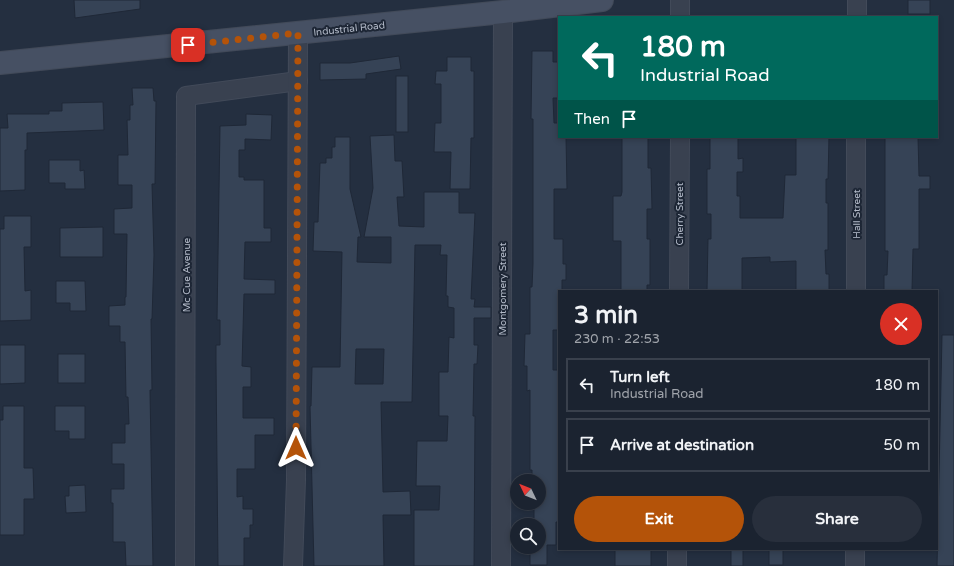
<!DOCTYPE html>
<html lang="en">
<head>
<meta charset="utf-8">
<style>
  body { margin:0; font-family:"Varela Round",sans-serif; background:#282f3c; color:#f1f3f6; height:100vh; display:flex; flex-direction:column; font-size:15px; white-space:nowrap }
  * { box-sizing:border-box; margin:0 }
  p { font-size:13px; color:#a0a4ab }
  .icon { flex:none; width:22px; height:22px; fill:none; stroke:currentColor; stroke-width:2; stroke-linecap:round; stroke-linejoin:round }
  .map { position:relative; flex:1; overflow:hidden }
  .details { position:absolute; left:558px; top:290px; width:380px; height:260px; display:flex; flex-direction:column; background:#1b2330; border-radius:0px; box-shadow:0 2px 6px #0003,0 0 0 1px #39404c }
  .details>* { flex:none }
  .banner { position:absolute; left:558px; top:16px; width:380px; height:122px; border-radius:0px; box-shadow:0 2px 6px #0003,0 0 0 1px #39404c; background:#00695c; color:#fff; overflow:hidden }
  .needle { width:26px; rotate:313deg }
  .buttons { position:absolute; left:510px; top:474px; display:grid; gap:8px }
  .buttons a { display:grid; place-items:center; width:36px; height:36px; border-radius:50%; background:#1b2330; box-shadow:0 2px 6px #0003,0 0 0 1px #39404c; font-size:20px }
  .pin { position:absolute; display:grid; place-items:center; width:34px; height:34px; color:#fff; margin:-17px; border-radius:8px; box-shadow:0 2px 6px #0006 }
  .me { position:absolute; width:44px; margin:-22px; rotate:0deg; stroke-linejoin:round; filter:drop-shadow(0 0 3px #0008) }
  .turn { display:flex; align-items:center; gap:14px; height:84px; padding:0 16px; font-size:18px }
  .turn .icon { width:52px; height:52px; stroke-width:2.5 }
  .turn b { display:block; font-size:28px; line-height:34px }
  .then { display:flex; align-items:center; height:38px; padding:0 16px; background:#0003; gap:8px; font-size:15px }
  .round { display:grid; place-items:center; flex:none; width:42px; height:42px; border-radius:21px; background:#282f3c }
  .overview { display:flex; align-items:center; justify-content:space-between; height:68px; padding:0 16px }
  h1 { font-size:24px; font-weight:700; line-height:30px }
  .button { display:flex; gap:8px; margin-top:auto; padding:8px 16px }
  .button a { flex:1; height:46px; border-radius:24px; background:#b45309; color:#fff; font-size:16px; font-weight:700; line-height:46px; text-align:center }
  .button a+a { background:#282f3c; color:#f1f3f6 }
  ul { padding:0; list-style:none }
  li { display:flex; align-items:center; gap:12px; height:54px; margin:0 8px 6px; padding:0 8px; border:2px solid #39404c; border-radius:0px }
  li div { flex:1 }
  li b { display:block; font-size:15px }
  li em { font-style:normal }
  .map>svg:first-child { display:block }
</style>
</head>
<body>
<div class="map">
<svg width="954" height="566" viewBox="0 0 954 566">
  <rect width="100%" height="100%" fill="#242f40"/>
  <g fill="#364356" stroke="#1f2837" fill-rule="evenodd">
    <polygon points="74,0 140,0 140,9 75,18"/>
    <rect x="908" y="0" width="22" height="14"/>
    <polygon points="532,51 553,51 553,62 559,62 559,98 553,98 554,123 559,123 559,137 566,137 567,189 554,189 554,239 563,239 563,264 566,264 566,280 562,280 562,291 559,291 559,330 553,330 553,370 559,370 559,522 556,522 556,545 547,545 547,565 530,565 530,548 539,547 539,525 534,525 534,504 531,504 539,503 539,481 532,481 532,470 530,470 530,390 527,391 527,366 524,366 525,334 530,334 530,287 532,287 533,264 533,119 531,119"/>
    <polygon points="399,56 401,69 366,74 366,79 320,80 320,63 350,63"/>
    <polygon points="447,57 471,57 471,71 474,71 474,138 471,138 470,189 450,189 451,152 434,152 435,123 441,123 441,84 435,84 436,71 447,71"/>
    <rect x="396" y="76" width="12" height="56"/>
    <polygon points="132,88 153,88 154,101 156,101 155,184 152,184 154,255 152,319 151,319 152,390 150,390 153,566 126,566 125,542 113,542 113,503 111,503 111,489 124,489 124,464 112,464 112,443 125,443 125,424 129,424 128,397 126,397 125,342 120,342 120,326 109,326 109,306 125,305 125,297 126,297 127,234 114,234 114,209 132,208 132,185 118,185 118,155 128,155 127,120 130,120 130,105 133,105"/>
    <polygon points="103,102 104,130 27,133 27,150 25,150 25,190 0,191 0,128 8,128 7,114 49,114 49,111 62,111 62,103"/>
    <polygon points="246,114 272,115 271,140 245,139 245,150 239,150 239,177 244,177 244,180 264,180 264,228 271,228 271,242 245,242 244,279 275,280 275,294 244,294 242,366 251,367 251,387 243,387 243,418 274,418 274,435 255,435 255,469 237,469 237,497 243,496 243,509 253,509 253,525 250,525 250,538 244,538 244,566 218,566 216,363 216,345 220,345 220,320 217,320 220,126 246,125"/>
    <path d="M394 135 395 161H402L404 197H397L399 226 424 227V192H459V213H475L471 299H475L474 307H491V318H474V345H478L477 364H474L473 416H475L474 566H414V510H439L440 486H416L417 441H447L448 416H439V372H448L449 337 454 338V308L448 307V296H446L447 255H440L441 245H415L412 402H381L383 490V492L410 491 411 515H383L384 566H314L310 406H311L312 367H340L342 252 313 251 314 222H318L320 163H326V158H332V147H335V137H350V189L361 237H358L357 262 391 263V237H364L373 188 370 136ZM356 349H384L383 384H355Z"/>
    <polygon points="622,137 648,137 648,168 651,168 652,209 647,209 647,239 650,239 650,285 647,285 647,291 621,291 621,241 613,241 613,196 621,196 622,192"/>
    <polygon points="710,137 738,137 738,159 743,158 743,172 737,172 737,196 740,196 740,218 783,218 785,175 796,175 796,137 829,137 828,179 826,179 826,203 828,203 828,250 825,250 826,274 829,274 829,290 796,291 796,261 770,262 770,257 742,258 742,291 707,291 708,239 711,239 711,214 707,214 707,169 710,169"/>
    <polygon points="885,137 918,137 919,176 930,176 930,189 919,189 919,249 913,249 912,291 884,291 884,275 887,275 888,251 885,251"/>
    <polygon points="49,160 80,160 80,171 84,170 85,189 65,189 65,183 49,183"/>
    <polygon points="4,216 31,216 31,247 24,247 25,291 31,290 31,320 0,321 0,229 4,229"/>
    <polygon points="103,227 103,257 60,257 60,228"/>
    <polygon points="56,281 85,281 86,311 70,311 70,303 56,303"/>
    <polygon points="942,335 954,335 954,566 937,566"/>
    <polygon points="0,345 25,345 25,383 0,384"/>
    <rect x="58" y="354" width="27" height="29"/>
    <polygon points="3,406 24,406 24,468 33,468 34,499 24,499 24,535 0,535 0,420 3,420"/>
    <polygon points="55,406 85,406 85,439 69,439 69,431 55,431"/>
    <polygon points="85,485 86,512 66,513 65,496 69,496 69,486"/>
    <rect x="615" y="549" width="36" height="17"/>
    <polygon points="743,549 743,566 731,566 731,550"/>
    <rect x="769" y="549" width="14" height="16"/>
  </g>
  <g fill="none" stroke-linecap="round" stroke-linejoin="round">
    <defs>
      <g id="street">
        <polyline points="680,17 680,0"/>
        <polyline points="857,17 857,0"/>
        <polyline points="679,291 680,137"/>
        <polyline points="856,291 856,137"/>
        <polyline points="185,566 186,96 298,81"/>
        <polyline points="293,566 296,480 298,33"/>
        <polyline points="501,566 503,12"/>
        <polyline points="677,566 677,549"/>
        <polyline points="855,566 855,549"/>
      </g>
      <polyline id="secondary" points="0,63 503,12 602,0"/>
    </defs>
    <use href="#street" stroke="#424a59" stroke-width="20"/>
    <use href="#secondary" stroke="#424a59" stroke-width="24"/>
    <use href="#street" stroke="#394150" stroke-width="18"/>
    <use href="#secondary" stroke="#465063" stroke-width="22"/>
  </g>
  <g fill="none" stroke-linecap="round" stroke-linejoin="round">
    <polyline stroke="#b45309" stroke-width="7" stroke-dasharray="0 12.6" points="188,45 298,33 296,448"/>
  </g>
  <g text-anchor="middle" stroke-width="4" stroke-linejoin="round" paint-order="stroke">
    <g font-size="10" fill="#b5bcca" stroke="#1d2635">
      <text transform="translate(349 28) rotate(-6)" y="4">Industrial Road</text>
      <text transform="translate(679 214) rotate(-90)" y="4">Cherry Street</text>
      <text transform="translate(856 214) rotate(-90)" y="4">Hall Street</text>
      <text transform="translate(186 275) rotate(-90)" y="4">Mc Cue Avenue</text>
      <text transform="translate(502 289) rotate(-90)" y="4">Montgomery Street</text>
    </g>
  </g>
</svg>
<div class="buttons">
<a><svg class="needle" viewBox="-14 -14 28 28"><path d="M0-13l5 13h-10z" fill="#e53935"/><path d="M0 13l5-13h-10z" fill="#a0a4ab"/></svg></a>
<a><svg class="icon" aria-label="search" viewBox="0 0 24 24"><circle cx="10" cy="10" r="6"/><path d="M15 15l6 6"/></svg></a>
</div>
<div class="pin" style="left:188px;top:45px;background:#d93025"><svg class="icon" aria-label="arrive" viewBox="0 0 24 24"><path d="M6 21V4h12l-3 4 3 4H6"/></svg></div>
<svg class="me" style="left:296px;top:448px" viewBox="-20 -20 40 40"><path d="M0-17L14 15 0 8-14 15z" fill="#b45309" stroke="#fff" stroke-width="4"/></svg>
<div class="banner">
<div class="turn"><svg class="icon" aria-label="left" viewBox="0 0 24 24"><path d="M17 20v-9H6M10 6l-5 5 5 5"/></svg><div><b>180 m</b>Industrial Road</div></div>
<div class="then">Then<svg class="icon" aria-label="arrive" viewBox="0 0 24 24"><path d="M6 21V4h12l-3 4 3 4H6"/></svg></div>
</div>
<section class="details">
<div class="overview"><div><h1>3 min</h1><p>230 m · 22:53</p></div><a class="round" style="background:#d93025;color:#fff"><svg class="icon" aria-label="close" viewBox="0 0 24 24"><path d="M6 6l12 12M18 6L6 18"/></svg></a></div>
<ul>
<li><svg class="icon" aria-label="left" viewBox="0 0 24 24"><path d="M17 20v-9H6M10 6l-5 5 5 5"/></svg><div><b>Turn left</b><p>Industrial Road</p></div><em>180 m</em></li>
<li><svg class="icon" aria-label="arrive" viewBox="0 0 24 24"><path d="M6 21V4h12l-3 4 3 4H6"/></svg><div><b>Arrive at destination</b></div><em>50 m</em></li>
</ul>
<div class="button"><a>Exit</a><a>Share</a></div>
</section>
</div>
</body>
</html>
